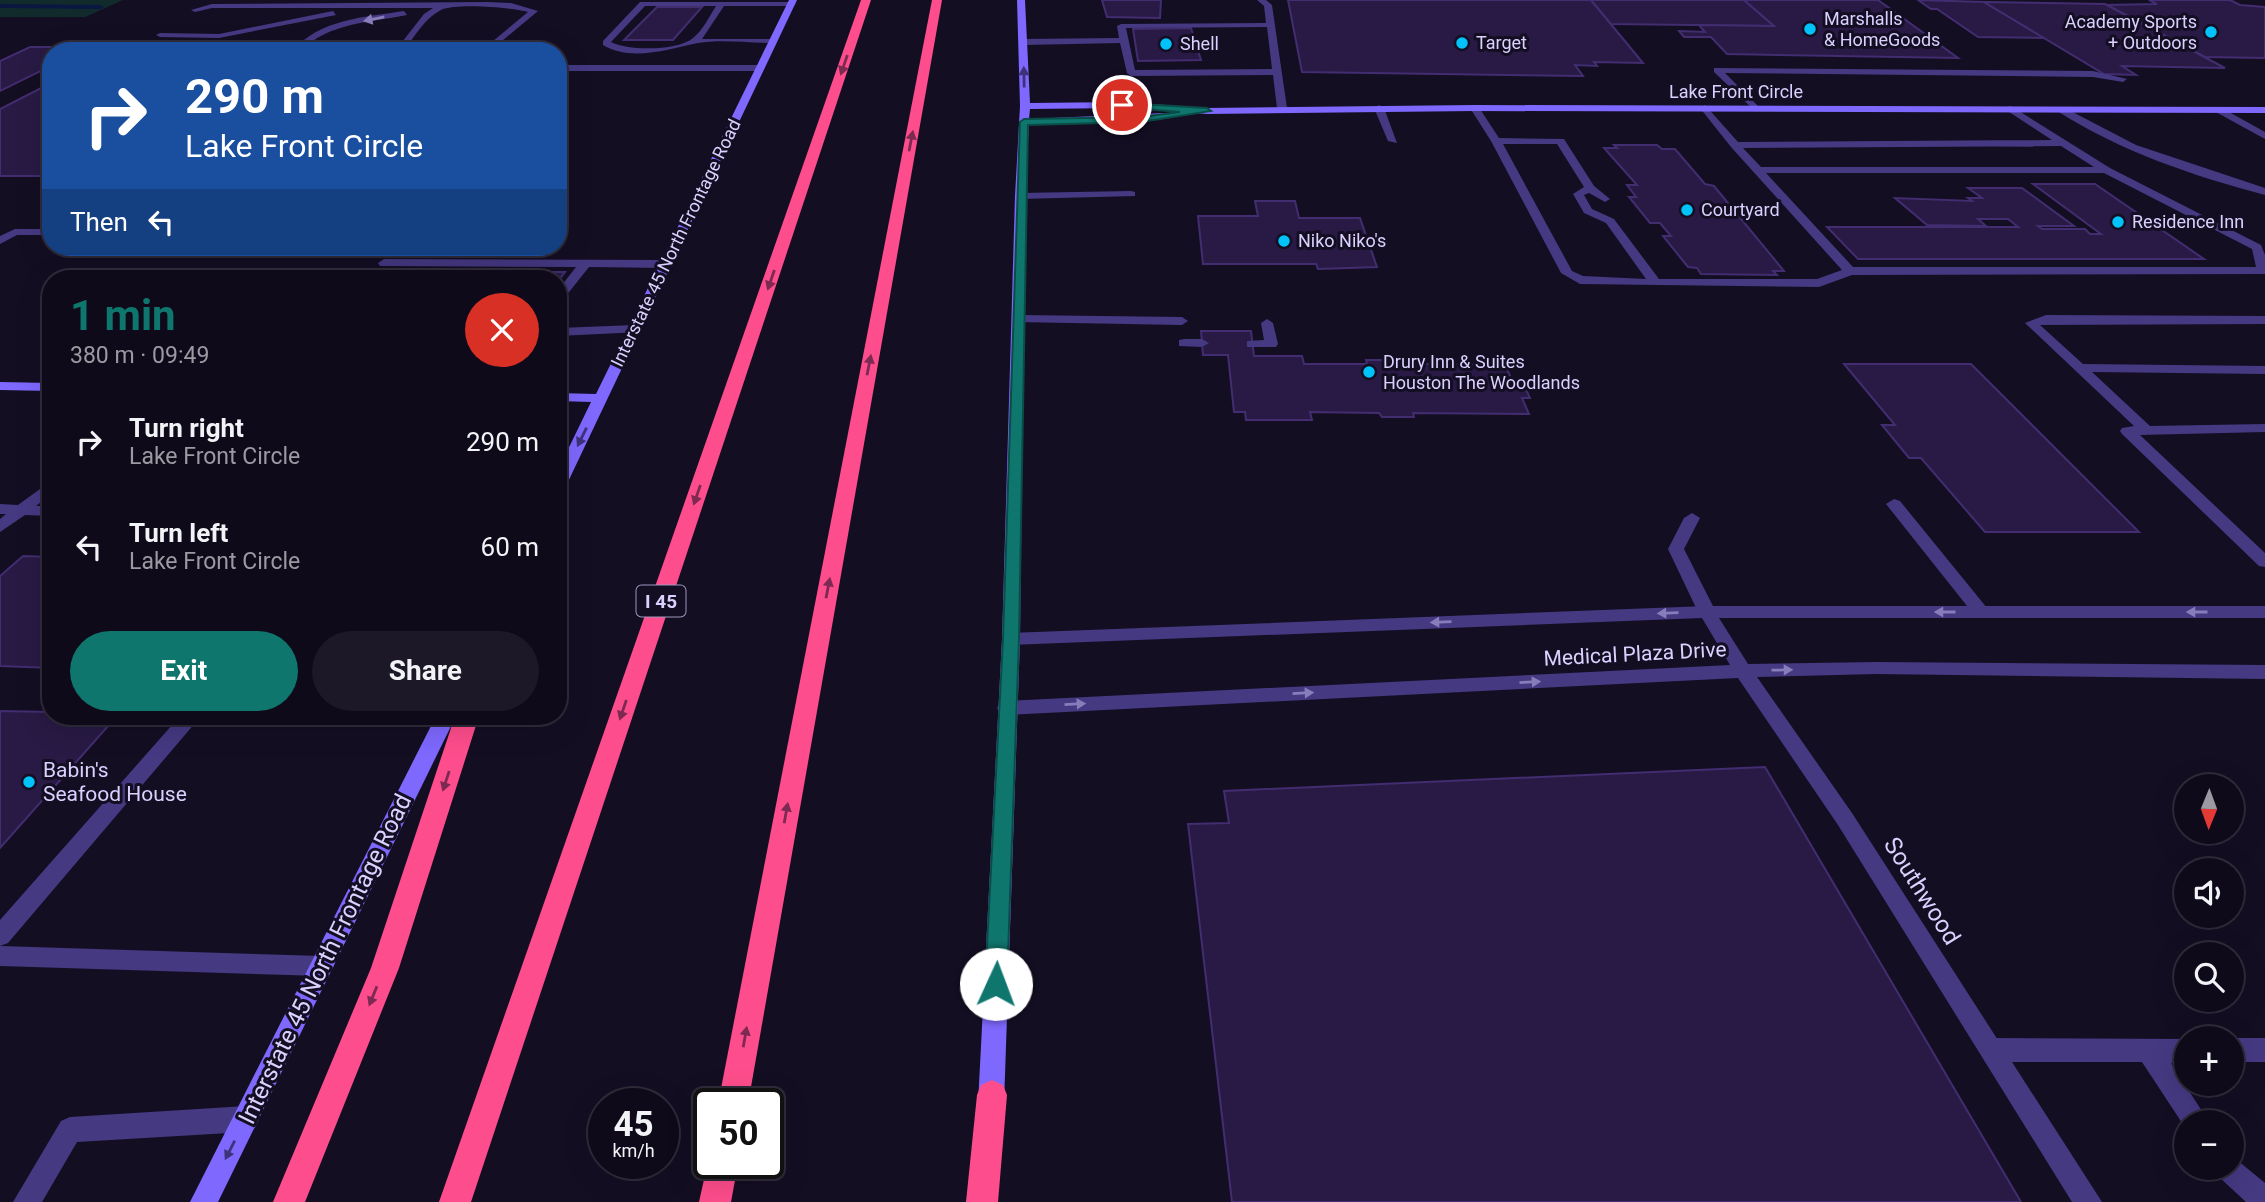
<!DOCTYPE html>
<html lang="en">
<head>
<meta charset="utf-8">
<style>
  body { margin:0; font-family:Roboto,sans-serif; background:#1d1827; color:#f1f3f6; height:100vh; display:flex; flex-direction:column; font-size:26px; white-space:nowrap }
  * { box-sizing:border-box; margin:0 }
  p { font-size:23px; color:#9b9aa2 }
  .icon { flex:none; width:38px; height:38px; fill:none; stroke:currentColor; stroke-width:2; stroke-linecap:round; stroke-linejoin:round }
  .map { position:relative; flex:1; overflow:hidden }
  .sheet { position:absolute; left:42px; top:270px; width:525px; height:455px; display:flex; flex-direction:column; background:#0f0a1a; border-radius:28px; box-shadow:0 7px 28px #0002,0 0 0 2px #2f2b39 }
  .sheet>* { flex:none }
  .hud { position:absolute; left:42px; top:42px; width:525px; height:214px; border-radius:28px; box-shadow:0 7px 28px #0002,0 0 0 2px #2f2b39; background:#1a4fa0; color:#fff; overflow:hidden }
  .needle { width:46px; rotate:181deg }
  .fabs { position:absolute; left:2174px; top:774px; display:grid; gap:14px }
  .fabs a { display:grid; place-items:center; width:70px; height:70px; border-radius:50%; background:#0f0a1a; box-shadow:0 7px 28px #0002,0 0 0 2px #2f2b39; font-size:35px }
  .speed { position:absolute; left:588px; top:1088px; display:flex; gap:14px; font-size:35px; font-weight:700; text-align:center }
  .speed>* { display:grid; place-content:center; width:91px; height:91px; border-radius:50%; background:#0f0a1a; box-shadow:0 7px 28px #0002,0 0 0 2px #2f2b39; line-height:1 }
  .speed small { font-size:18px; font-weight:400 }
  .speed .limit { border:4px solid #111; border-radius:10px; background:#fff; color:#111 }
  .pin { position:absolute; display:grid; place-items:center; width:60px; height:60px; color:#fff; margin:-30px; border:4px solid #fff; border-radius:50%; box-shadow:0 2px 7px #0007 }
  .me { position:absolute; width:77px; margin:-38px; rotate:2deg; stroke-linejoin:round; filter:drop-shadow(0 0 5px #0008) }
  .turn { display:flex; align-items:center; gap:24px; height:147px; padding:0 28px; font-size:32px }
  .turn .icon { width:91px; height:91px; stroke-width:2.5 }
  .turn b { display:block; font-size:49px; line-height:60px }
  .then { display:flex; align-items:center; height:66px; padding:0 28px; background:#0003; gap:14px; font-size:26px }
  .round { display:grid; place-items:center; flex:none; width:74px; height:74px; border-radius:37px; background:#1d1827 }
  .overview { display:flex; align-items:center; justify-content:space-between; height:119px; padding:0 28px }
  h1 { font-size:42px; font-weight:700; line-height:52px; color:#0f766e }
  .button { display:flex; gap:14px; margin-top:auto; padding:14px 28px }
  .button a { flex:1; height:80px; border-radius:42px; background:#0f766e; color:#fff; font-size:28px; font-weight:700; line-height:80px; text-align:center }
  .button a+a { background:#1d1827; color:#f1f3f6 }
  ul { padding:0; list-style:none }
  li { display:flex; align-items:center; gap:21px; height:105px; padding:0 28px }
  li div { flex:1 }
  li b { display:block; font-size:26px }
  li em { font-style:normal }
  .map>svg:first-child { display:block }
</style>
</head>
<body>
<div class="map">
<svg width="2265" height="1202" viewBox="0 0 2265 1202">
  <rect width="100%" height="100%" fill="#140e23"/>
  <polygon fill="#112b2d" points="0,0 123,0 85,17 0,17"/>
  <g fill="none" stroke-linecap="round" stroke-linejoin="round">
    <polygon fill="#0a1740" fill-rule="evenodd" points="0,4 101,5 104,7 101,9 0,8"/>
  </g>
  <g fill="#281a44" stroke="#422d70" stroke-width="2">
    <polygon points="1102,0 1161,0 1160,18 1107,17"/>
    <polygon points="1288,0 1591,0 1643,63 1594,62 1597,66 1575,65 1583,76 1302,72"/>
    <polygon points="1591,0 1744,0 1774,26 1611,24"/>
    <polygon points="1744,0 1878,0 1958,58 1727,54 1711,37 1684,37 1679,31 1705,32 1699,25 1774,26"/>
    <polygon points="1918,0 1984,2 2045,38 1978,37 1937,9 1931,9"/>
    <polygon points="2149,0 2230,0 2240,5 2265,7 2265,58 2205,57 2107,5 2157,4"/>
    <polygon points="1984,2 2105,4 2225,68 2122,66 2136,75 2104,74"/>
    <polygon points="657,7 702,7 673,40 624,40"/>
    <polygon points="1191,28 1201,60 1138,61 1133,29"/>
    <polygon points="146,45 272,45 262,51 135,51"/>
    <polygon points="30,47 89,47 82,51 51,51 51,66 0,91 0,61"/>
    <polygon points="51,83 51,176 0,176 0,109"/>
    <polygon points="1614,145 1657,145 1662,149 1675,149 1705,184 1714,186 1784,271 1773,271 1777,275 1701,274 1697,268 1688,267 1663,236 1671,236 1660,223 1650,223 1629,197 1636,197 1627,185 1637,185 1604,148 1617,148"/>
    <polygon points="2033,184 2095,184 2204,259 1858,259 1827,227 2018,227 2008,219 1978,219 1986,226 1927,225 1895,198 1972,201 1968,198 1982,198 1968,188 2022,188 2074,226 2038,226 2042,229 2085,229 2090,234 2101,234"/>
    <polygon points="1255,201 1295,201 1299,218 1360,218 1377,267 1318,269 1316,264 1203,264 1198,216 1258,216"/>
    <polygon points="533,272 565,272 558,281 558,278 528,278"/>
    <polygon points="1201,331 1251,331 1254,356 1302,356 1304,364 1367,364 1366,360 1398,360 1399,364 1505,364 1512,381 1522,381 1530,398 1522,398 1529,414 1413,413 1414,417 1382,417 1379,413 1310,412 1312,420 1246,420 1245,412 1234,412 1228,355 1203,355"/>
    <polygon points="1844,364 1971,364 2139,532 1985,532 1921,458 1909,458 1882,425 1895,425"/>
    <polygon points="23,556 51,557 51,668 0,666 0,576"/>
    <polygon points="0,711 51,712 51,716 117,716 0,848"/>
    <polygon points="1765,767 2021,1202 1232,1202 1188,824 1229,823 1224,791"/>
  </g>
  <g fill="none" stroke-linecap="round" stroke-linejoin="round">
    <g fill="#453982" fill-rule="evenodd">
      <path d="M1257 0H1266L1272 5 1287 108 1282 111 1277 108 1273 75 1131 76 1127 73 1120 43 1024 45 1020 42 1024 39 1119 38 1117 26 1121 24 1266 23 1264 6ZM1267 27 1272 69 1135 70 1126 28Z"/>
      <path d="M487 2 511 3 538 11 490 51H481L528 12C512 7 454 3 441 10 425 18 414 37 404 51H395L424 14 433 8H212L195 12 191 10 212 4Z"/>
      <path d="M640 2H792L796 4 792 6H724L702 39H777L774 43C750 43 721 39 698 43 668 49 632 62 603 45V41ZM645 6H716C709 17 703 30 693 38 678 51 628 51 611 42Z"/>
      <polygon points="333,11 336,15 219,38 160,37 156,35 160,33 219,34"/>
      <path d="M404 11 407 15C378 21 347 22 321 36 310 41 305 51 293 51 319 19 366 17 404 11Z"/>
      <polygon points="1714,68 2093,71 2127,79 2123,82 2093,77 1725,73 1760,108 1755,111 1714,72"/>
      <polygon points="1379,105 1384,108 1397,143 1388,141 1374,108"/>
      <path d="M1475 105 1478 106 1499 138 1564 139 1594 186 1610 199 1605 202 1589 193 1584 195 1592 209 1614 219 1659 279H1817L1842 270 1731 147 1700 108 1705 105 1738 142 2052 140 2003 108 2011 106 2110 168 2261 245 2265 255V274L1852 275 1819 287 1580 284 1561 273 1491 141 1470 108ZM1503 144H1557L1584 187 1573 194 1584 213 1606 223 1646 279 1583 276 1572 271ZM2061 146 2094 167H1761L1743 148ZM1766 173H2104L2252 249 2256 267H1853Z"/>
      <path d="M2057 107H2063L2136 145 2265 188V195C2193 176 2120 151 2057 111Z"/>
      <polygon points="2214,107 2220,107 2265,132 2265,139 2214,111"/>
      <polygon points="1131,191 1135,192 1135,196 1020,199 1015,196 1020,193"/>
      <polygon points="384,259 666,260 672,264 666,268 589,267 562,301 558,302 558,290 576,267 380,266 378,263"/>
      <polygon points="1019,315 1182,317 1188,321 1182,325 1014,322 1014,316"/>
      <polygon points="2046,315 2265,316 2265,324 2040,325 2083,364 2265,366 2265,374 2092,372 2150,426 2265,424 2265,432 2140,435 2265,553 2265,567 2259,566 2122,434 2120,431 2122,428 2134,426 2025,323"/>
      <polygon points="1267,319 1273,323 1278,344 1276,347 1247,347 1247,341 1264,340 1261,323"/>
      <polygon points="635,325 640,326 640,332 558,336 558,328"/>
      <polygon points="1184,339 1202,339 1209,343 1202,347 1179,346 1179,340"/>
      <polygon points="51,481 51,494 36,506 51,506 51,516 25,515 0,532 0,519 6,514 0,514 0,504 18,505"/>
      <polygon points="1894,499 1900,501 1987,608 1990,612 1987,616 1975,616 1886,504"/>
      <polygon points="1692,513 1700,518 1684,549 1716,612 1707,618 1698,612 1668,549 1684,518"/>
      <polygon points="180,716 201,716 8,943 0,946 322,956 330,959 334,966 330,973 322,976 0,966 0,920"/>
      <polygon points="1992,1038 2186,1039 2186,1063 2171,1063 2209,1122 2186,1122 2186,1129 2142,1062 1992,1062 1983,1058 1980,1050 1983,1042"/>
      <rect x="2231" y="1038" width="34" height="24"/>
      <polygon points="246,1106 255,1110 259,1119 255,1128 246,1132 77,1142 42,1202 13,1202 61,1121 70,1117"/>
      <polygon points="2231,1155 2265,1183 2265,1202 2246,1202 2218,1176 2214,1167 2231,1167"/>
    </g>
    <g fill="#453982" fill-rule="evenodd">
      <polygon points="558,65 761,65 765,68 761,71 558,71"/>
      <polygon points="51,229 51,235 17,235 0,244 0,236 15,229"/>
      <polygon points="1707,606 2265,606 2265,618 1719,618 1748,664 1876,662 2265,665 2265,679 1876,674 1757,677 1852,813 2102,1202 2072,1202 1838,825 1738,678 1007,715 1000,713 997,708 1000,703 1007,701 1730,665 1702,618 1011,645 1005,643 1002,639 1005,635 1011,633"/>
    </g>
    <g fill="#7e68fe" fill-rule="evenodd">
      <polygon points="789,0 797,0 566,486 558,491 558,470 591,402 558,401 558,393 596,394"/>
      <polygon points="1017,0 1025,0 1030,103 1122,102 1207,108 1475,105 2265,107 2265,113 1475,111 1207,114 1122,108 1030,109 1029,119 1164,113 1169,116 1164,119 1029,125 1025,196 1020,639 1004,1104 1000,1113 991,1116 982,1113 978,1104 1002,639 1015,196 1020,106"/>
      <polygon points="0,382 51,383 51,391 0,390"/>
      <polygon points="436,716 456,716 218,1202 190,1202"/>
    </g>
    <g fill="#fe4d8c" fill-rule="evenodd">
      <polygon points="861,0 871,0 471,1202 439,1202"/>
      <polygon points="932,0 942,0 748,1104 718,1104"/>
      <polygon points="455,716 479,716 399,968 305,1202 273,1202 371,968"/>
      <polygon points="992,1080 1003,1085 1007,1095 998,1202 966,1202 977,1095 981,1085"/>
      <polygon points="709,1157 709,1164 738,1164 731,1202 699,1202"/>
    </g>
  </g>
  <defs><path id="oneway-solid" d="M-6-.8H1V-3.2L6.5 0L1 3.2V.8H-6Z" transform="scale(1.75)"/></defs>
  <g fill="#887dba">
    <use href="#oneway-solid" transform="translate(374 19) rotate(169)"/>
    <use href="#oneway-solid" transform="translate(1945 612) rotate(-180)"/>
    <use href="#oneway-solid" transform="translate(2197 612) rotate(-180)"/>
    <use href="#oneway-solid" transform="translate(1668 613) rotate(178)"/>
    <use href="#oneway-solid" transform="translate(1441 622) rotate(178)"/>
    <use href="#oneway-solid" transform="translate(1782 670) rotate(-1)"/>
    <use href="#oneway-solid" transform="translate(1530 682) rotate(-3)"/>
    <use href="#oneway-solid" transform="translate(1303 693) rotate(-3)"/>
    <use href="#oneway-solid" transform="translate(1075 704) rotate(-3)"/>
  </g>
  <g fill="#7d2a52">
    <use href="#oneway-solid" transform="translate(844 65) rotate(109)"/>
    <use href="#oneway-solid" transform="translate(911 141) rotate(-79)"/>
    <use href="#oneway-solid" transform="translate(771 280) rotate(109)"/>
    <use href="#oneway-solid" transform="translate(869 365) rotate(-79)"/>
    <use href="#oneway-solid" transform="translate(697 495) rotate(109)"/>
    <use href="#oneway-solid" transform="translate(828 588) rotate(-79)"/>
    <use href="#oneway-solid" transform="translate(623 710) rotate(109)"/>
    <use href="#oneway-solid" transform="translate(446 781) rotate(108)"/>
    <use href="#oneway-solid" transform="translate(786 813) rotate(-80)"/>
    <use href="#oneway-solid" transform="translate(373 996) rotate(112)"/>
    <use href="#oneway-solid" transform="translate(745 1037) rotate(-80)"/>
  </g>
  <g fill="#3e327b">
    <use href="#oneway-solid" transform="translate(1024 77) rotate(-91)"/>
    <use href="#oneway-solid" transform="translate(582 437) rotate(116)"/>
    <use href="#oneway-solid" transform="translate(230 1150) rotate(117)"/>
  </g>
  <polygon fill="#0f766e" stroke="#0a4d48" stroke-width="2" points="1122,103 1207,108 1211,111 1141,122 1028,125 1019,639 1007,984 1004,991 996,994 988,991 985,984 1003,639 1020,122 1024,119 1141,117 1180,112 1119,107"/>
  <g fill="#02c3f9" stroke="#140e23" stroke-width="2.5">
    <circle cx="1810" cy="29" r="7"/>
    <circle cx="2211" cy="32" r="7"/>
    <circle cx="1462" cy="43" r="7"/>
    <circle cx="1166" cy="44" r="7"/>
    <circle cx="1687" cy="210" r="7"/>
    <circle cx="2118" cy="222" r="7"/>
    <circle cx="1284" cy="241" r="7"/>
    <circle cx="1369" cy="372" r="7"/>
    <circle cx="29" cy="782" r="7"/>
  </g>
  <g text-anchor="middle" stroke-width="6" stroke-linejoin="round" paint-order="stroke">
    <g font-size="18" fill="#dbd1ff" stroke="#140e23" text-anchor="start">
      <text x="1824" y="25">Marshalls<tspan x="1824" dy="21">&amp; HomeGoods</tspan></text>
      <text x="2197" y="28" text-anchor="end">Academy Sports<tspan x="2197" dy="21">+ Outdoors</tspan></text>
      <text x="1476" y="49">Target</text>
      <text x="1180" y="50">Shell</text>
      <text x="1701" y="216">Courtyard</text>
      <text x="2132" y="228">Residence Inn</text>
      <text x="1298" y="247">Niko Niko's</text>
      <text x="1383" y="368">Drury Inn &amp; Suites<tspan x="1383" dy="21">Houston The Woodlands</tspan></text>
    </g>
    <g font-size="18" fill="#dbd1ff" stroke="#140e23">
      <text x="1736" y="98">Lake Front Circle</text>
      <text transform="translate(676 243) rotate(-64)" y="6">Interstate 45 North Frontage Road</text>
    </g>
    <rect fill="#140e23" stroke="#9f96bd" stroke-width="2" x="636.5" y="585.5" width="49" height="31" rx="5"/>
    <g font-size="19" font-weight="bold" fill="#dbd1ff">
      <text x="661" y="608">I 45</text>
    </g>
    <g font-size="21" fill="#dbd1ff" stroke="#140e23">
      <text transform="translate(1635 654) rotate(-3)" y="7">Medical Plaza Drive</text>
    </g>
    <g font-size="21" fill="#dbd1ff" stroke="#140e23" text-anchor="start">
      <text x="43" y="777">Babin's<tspan x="43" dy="24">Seafood House</tspan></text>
    </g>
    <g font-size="24" fill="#dbd1ff" stroke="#140e23">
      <text transform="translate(1922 891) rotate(58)" y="8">Southwood</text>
      <text transform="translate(325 959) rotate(-64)" y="8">Interstate 45 North Frontage Road</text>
    </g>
  </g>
</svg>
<div class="fabs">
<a><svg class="needle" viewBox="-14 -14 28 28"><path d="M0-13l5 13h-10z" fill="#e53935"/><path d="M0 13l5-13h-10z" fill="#9b9aa2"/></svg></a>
<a><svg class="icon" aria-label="sound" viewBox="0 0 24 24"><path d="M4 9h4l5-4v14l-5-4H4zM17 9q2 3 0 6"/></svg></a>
<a><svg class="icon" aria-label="search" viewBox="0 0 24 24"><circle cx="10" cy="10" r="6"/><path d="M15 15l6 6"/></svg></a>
<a>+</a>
<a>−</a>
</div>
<div class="speed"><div>45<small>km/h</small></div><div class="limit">50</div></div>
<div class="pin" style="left:1122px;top:105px;background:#d93025"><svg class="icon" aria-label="arrive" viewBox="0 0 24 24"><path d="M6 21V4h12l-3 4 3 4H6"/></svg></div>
<svg class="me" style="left:996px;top:984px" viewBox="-20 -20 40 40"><circle r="19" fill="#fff"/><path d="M0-13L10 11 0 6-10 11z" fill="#0f766e"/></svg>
<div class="hud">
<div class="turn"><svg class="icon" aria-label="right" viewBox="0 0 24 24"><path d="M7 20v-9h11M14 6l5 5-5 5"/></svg><div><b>290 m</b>Lake Front Circle</div></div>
<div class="then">Then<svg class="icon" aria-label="left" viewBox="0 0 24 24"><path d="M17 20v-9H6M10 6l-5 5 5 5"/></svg></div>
</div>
<section class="sheet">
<div class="overview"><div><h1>1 min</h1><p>380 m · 09:49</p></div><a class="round" style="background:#d93025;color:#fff"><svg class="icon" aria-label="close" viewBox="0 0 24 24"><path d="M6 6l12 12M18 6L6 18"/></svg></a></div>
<ul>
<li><svg class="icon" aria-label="right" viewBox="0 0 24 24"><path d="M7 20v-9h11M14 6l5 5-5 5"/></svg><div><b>Turn right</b><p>Lake Front Circle</p></div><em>290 m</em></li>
<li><svg class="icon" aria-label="left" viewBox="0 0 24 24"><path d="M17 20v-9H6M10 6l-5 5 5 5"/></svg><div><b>Turn left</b><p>Lake Front Circle</p></div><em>60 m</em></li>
</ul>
<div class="button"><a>Exit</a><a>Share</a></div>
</section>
</div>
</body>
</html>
